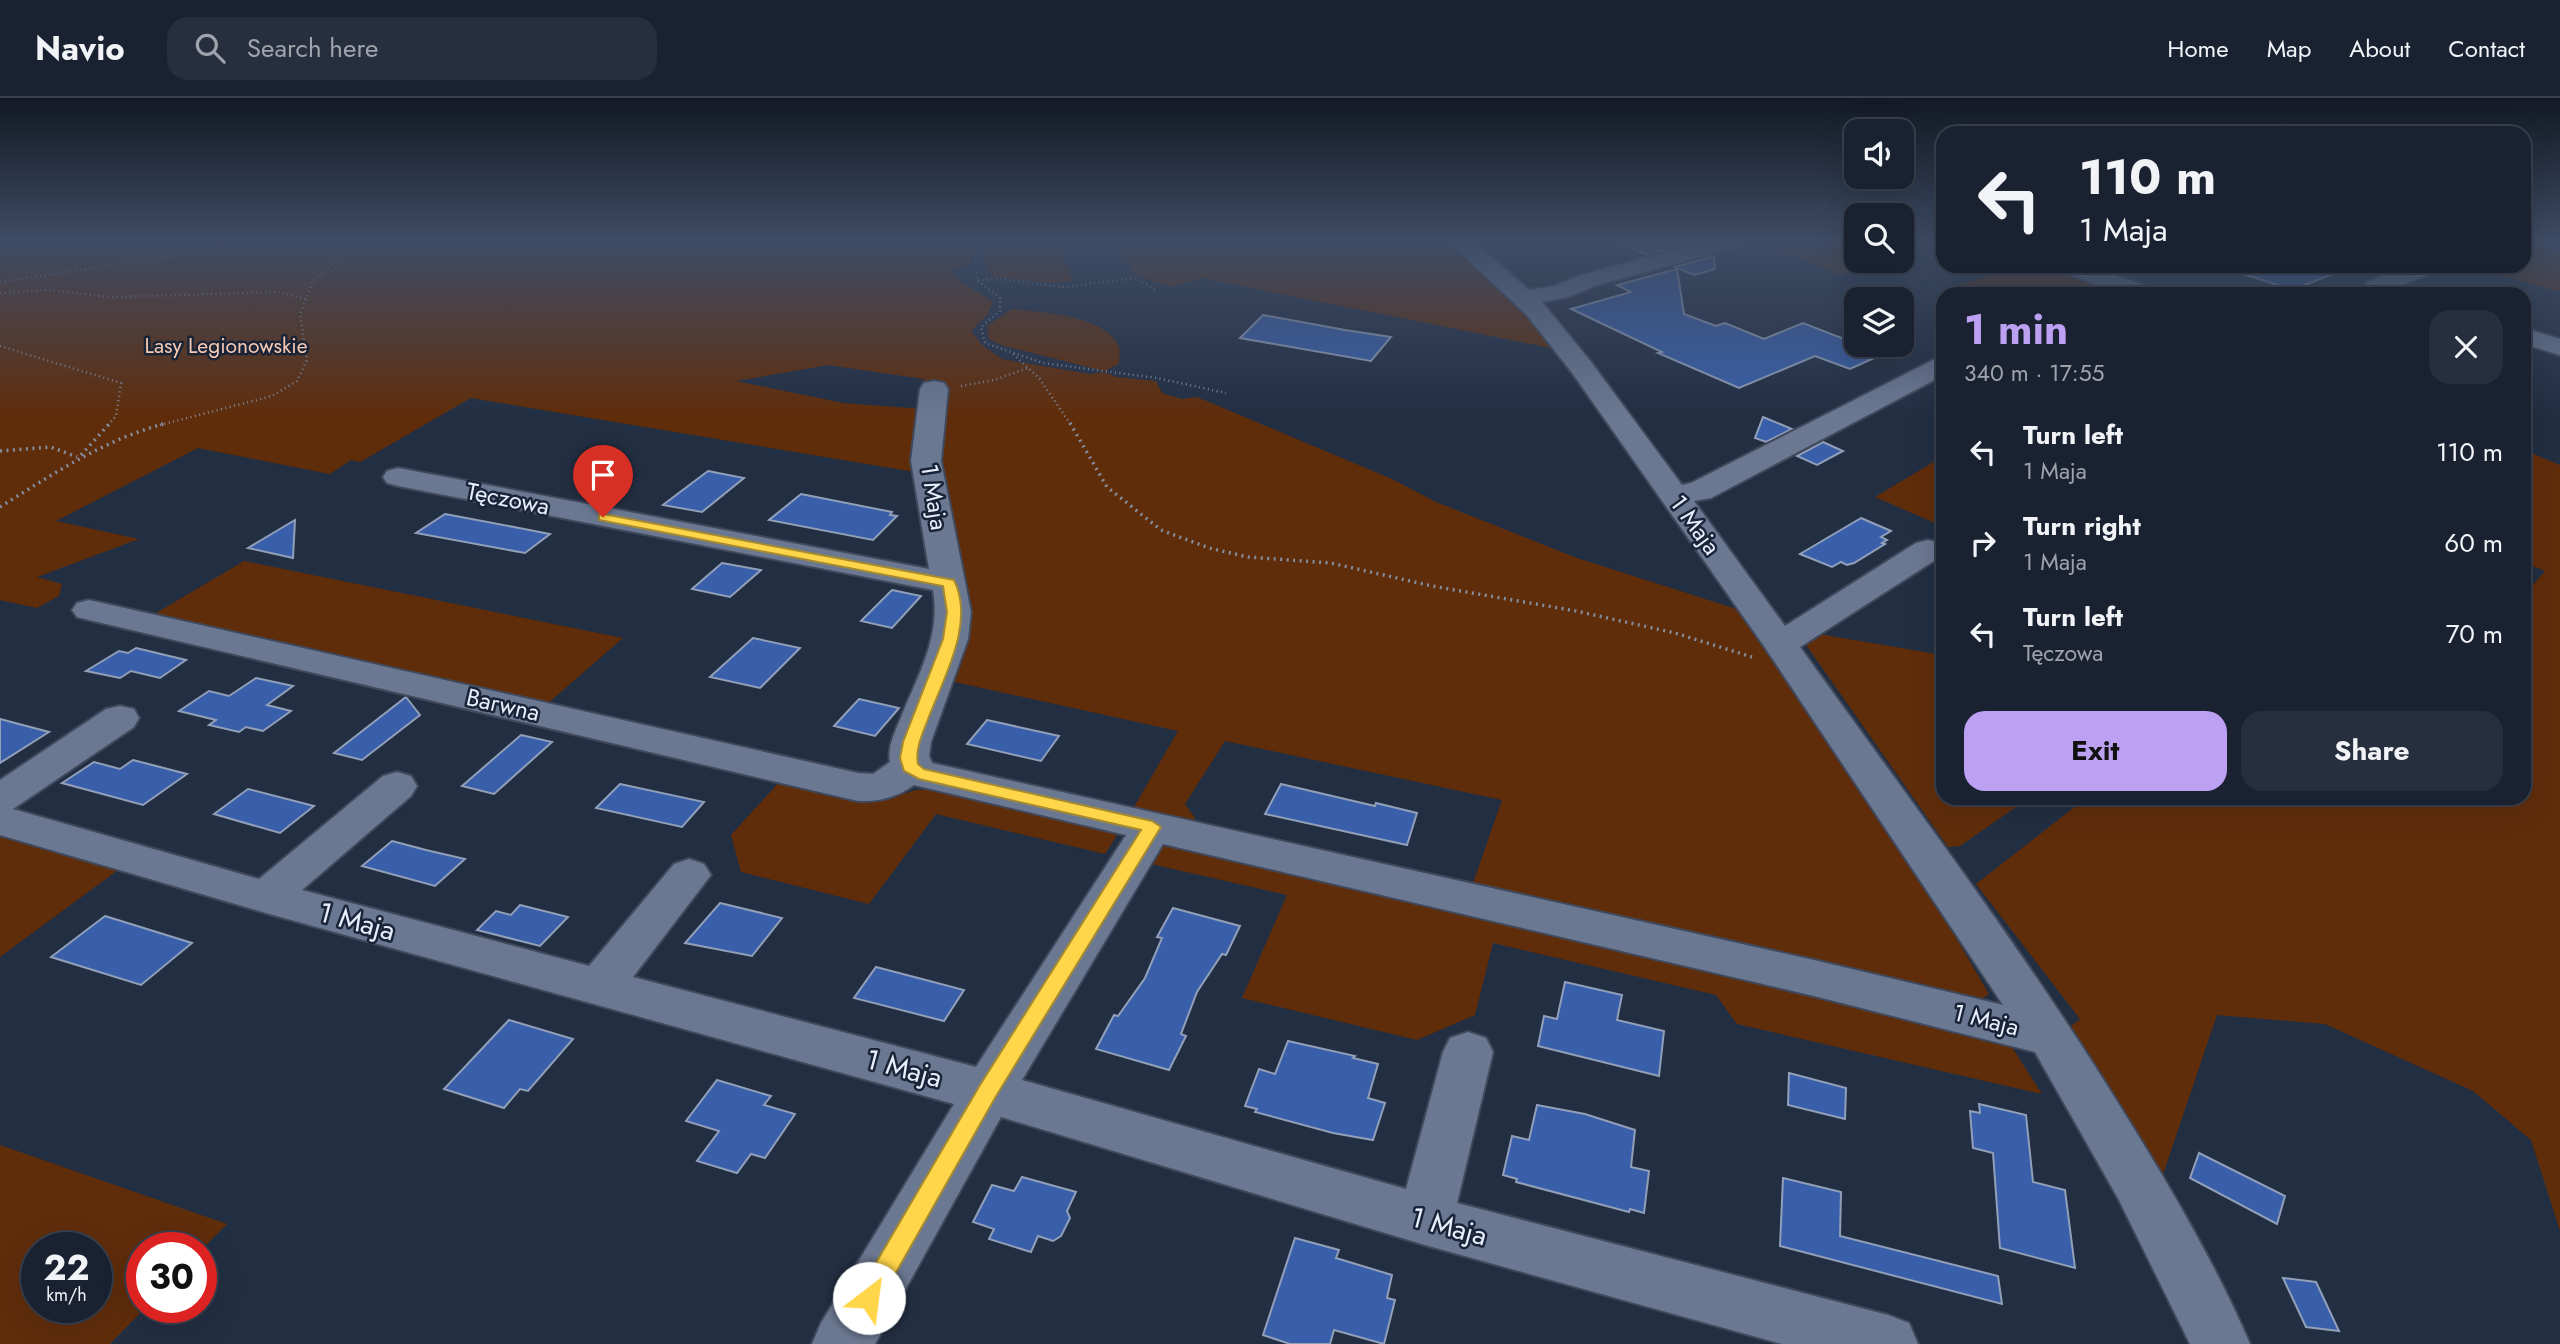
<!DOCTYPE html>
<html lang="en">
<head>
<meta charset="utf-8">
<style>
  body { margin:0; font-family:Jost,sans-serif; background:#272f3e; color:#f1f3f6; height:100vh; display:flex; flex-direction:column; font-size:26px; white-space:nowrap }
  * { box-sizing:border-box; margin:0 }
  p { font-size:23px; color:#9fa4ac }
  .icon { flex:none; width:38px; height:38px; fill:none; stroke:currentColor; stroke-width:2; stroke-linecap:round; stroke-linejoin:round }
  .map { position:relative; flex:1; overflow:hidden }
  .panel { position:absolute; left:1936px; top:189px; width:595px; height:518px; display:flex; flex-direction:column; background:#1a2232; border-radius:21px; box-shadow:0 7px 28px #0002,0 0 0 2px #383f4d }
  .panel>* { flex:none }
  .banner { position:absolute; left:1936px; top:28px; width:595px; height:147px; border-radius:21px; box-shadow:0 7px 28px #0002,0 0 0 2px #383f4d; background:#1a2232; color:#f1f3f6; overflow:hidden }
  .buttons { position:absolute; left:1844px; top:21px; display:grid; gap:14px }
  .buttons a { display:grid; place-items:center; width:70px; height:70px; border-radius:14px; background:#1a2232; box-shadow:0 7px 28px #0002,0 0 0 2px #383f4d; font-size:35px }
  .speed { position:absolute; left:21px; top:1134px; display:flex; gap:14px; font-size:35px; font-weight:700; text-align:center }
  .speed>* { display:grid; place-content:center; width:91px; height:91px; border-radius:50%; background:#1a2232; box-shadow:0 7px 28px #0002,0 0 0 2px #383f4d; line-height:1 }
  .speed small { font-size:18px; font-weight:400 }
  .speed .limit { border:10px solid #d22; background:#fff; color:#111 }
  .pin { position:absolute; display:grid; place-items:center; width:60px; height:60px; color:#fff; margin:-72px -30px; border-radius:50% 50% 50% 0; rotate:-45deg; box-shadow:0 0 7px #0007 }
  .pin .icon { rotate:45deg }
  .me { position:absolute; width:77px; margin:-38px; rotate:30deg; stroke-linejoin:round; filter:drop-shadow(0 0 5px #0008) }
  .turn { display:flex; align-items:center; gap:24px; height:147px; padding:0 28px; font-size:32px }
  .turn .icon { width:91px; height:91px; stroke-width:2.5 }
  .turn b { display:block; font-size:49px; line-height:60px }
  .round { display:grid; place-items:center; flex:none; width:74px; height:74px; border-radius:21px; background:#272f3e }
  .overview { display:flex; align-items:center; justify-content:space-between; height:119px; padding:0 28px }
  h1 { font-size:42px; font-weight:700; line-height:52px; color:#bca0f2 }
  .primary-button { display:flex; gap:14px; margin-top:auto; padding:14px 28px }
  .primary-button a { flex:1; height:80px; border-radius:21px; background:#bca0f2; color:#111; font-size:28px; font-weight:700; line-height:80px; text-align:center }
  .primary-button a+a { background:#272f3e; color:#f1f3f6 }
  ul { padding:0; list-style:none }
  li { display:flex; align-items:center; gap:21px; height:91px; padding:0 28px }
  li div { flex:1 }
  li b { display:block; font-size:26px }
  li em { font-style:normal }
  header { display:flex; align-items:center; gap:42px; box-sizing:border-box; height:98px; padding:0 35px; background:#1a2232; border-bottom:2px solid #383f4d }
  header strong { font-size:33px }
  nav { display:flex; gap:38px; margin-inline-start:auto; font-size:24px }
  .search { width:490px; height:63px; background:#272f3e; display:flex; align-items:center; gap:18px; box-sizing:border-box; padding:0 24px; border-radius:21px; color:#9fa4ac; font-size:26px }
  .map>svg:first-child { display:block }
</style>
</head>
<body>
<header>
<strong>Navio</strong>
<div class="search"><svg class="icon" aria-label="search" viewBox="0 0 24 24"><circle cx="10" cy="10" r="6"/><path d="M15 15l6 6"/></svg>Search here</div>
<nav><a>Home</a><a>Map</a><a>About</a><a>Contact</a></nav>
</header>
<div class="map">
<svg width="2560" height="1246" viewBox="0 0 2560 1246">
  <rect width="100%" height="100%" fill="#222e42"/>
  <g fill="#602d0b" fill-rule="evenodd">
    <path d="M0 143H958L970 148 971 161 967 167 948 172C961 186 978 193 993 204L988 216 971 233 982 247 1002 261 1090 276 1105 274 1116 279 1156 283 1162 295 1182 301 1197 299 1392 381 1436 404 1577 460 1746 514 1931 797 1989 896 1971 909 1473 785 1502 702 1225 643 1185 706 1195 720 1191 728 1130 716 1178 633 941 581 924 281 828 267 736 283 843 305 923 311 921 375 471 300 360 364 351 362 330 376 198 350 56 423 139 441 37 479 62 486 59 498 37 510 0 502Z"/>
    <polygon points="985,143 1055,143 1071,177 1072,183 1051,185 994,179 987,169 984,158 992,147"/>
    <polygon points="1117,143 1451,143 1508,194 1556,251 1202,180 1170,189 1134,176"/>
    <polygon points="1757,143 1857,143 1857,163 1872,165 1841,177"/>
    <polygon points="2524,143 2560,153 2560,194 2470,168 2524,168"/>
    <polygon points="2019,168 2051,168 2118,191 2105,196 1954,196 1944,192"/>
    <path d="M1012 211C1042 215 1105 216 1119 249 1120 253 1119 261 1119 266L1104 273 1001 247 989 241 987 228Z"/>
    <polygon points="2524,352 2560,367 2560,1133 2531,1042 2473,993 2325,926 2217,917 2158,1091 2060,937 2080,921 1976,786 2086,700 2524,700 2524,497 2545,473 2524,465"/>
    <polygon points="1942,359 1942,428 1875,399"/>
    <polygon points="244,463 623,540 547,606 151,518"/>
    <polygon points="1819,536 1942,557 1942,700 2029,700 1960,748 1948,749 1804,544"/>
    <polygon points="782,681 878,704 916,692 943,692 1119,734 1105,756 936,716 869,806 741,774 731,737"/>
    <polygon points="0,739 118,772 0,859"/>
    <polygon points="1171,742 2008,943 2042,996 1737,926 1716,897 1493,845 1475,917 1417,942 1242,900 1287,797 1151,766 1163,746"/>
    <path d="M0 1047 227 1126 201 1152V1150H142V1209H146L110 1246H0ZM37 1150H96V1209H37Z"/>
  </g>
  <g fill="#395faa" stroke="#919fb9" stroke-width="2">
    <polygon points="1616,143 1696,143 1647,157"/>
    <polygon points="1714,158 1715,171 1694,177 1675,169"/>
    <polygon points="2235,168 2350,168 2350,169 2293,192 2234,173"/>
    <polygon points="1677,171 1684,216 1716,228 1725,225 1764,241 1803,225 1883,256 1850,271 1815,258 1739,290 1658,255 1662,254 1571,211 1631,194 1617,187"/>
    <polygon points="1263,217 1345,232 1391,239 1371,263 1240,240"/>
    <polygon points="1763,319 1792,331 1766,344 1755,340"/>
    <polygon points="1823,344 1843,353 1817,367 1797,358"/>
    <polygon points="708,373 744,380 702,414 663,407"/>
    <polygon points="801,396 892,414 890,417 897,418 873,442 769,422"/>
    <polygon points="445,416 514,429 550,436 525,455 416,435"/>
    <polygon points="1861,420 1891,433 1881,439 1887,442 1882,445 1885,446 1854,465 1847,467 1841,464 1832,469 1800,456"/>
    <polygon points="295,422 293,460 248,450"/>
    <polygon points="722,465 761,472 730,499 692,491"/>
    <polygon points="892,492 921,498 892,530 861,523"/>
    <polygon points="753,540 800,550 760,590 710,579"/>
    <polygon points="136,550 186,562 160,580 131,573 120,580 86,573 119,553 128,555"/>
    <polygon points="256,580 293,588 267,607 291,613 263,633 246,629 239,634 209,627 216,622 179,613 209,593 229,598"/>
    <polygon points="406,599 420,617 362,662 334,655"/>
    <polygon points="859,601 899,610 875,638 834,628"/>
    <polygon points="0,621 49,634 0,665"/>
    <polygon points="987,622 1059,638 1041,663 967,646"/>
    <polygon points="521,637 552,644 494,696 462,688"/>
    <polygon points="133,662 187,676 143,707 62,685 94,664 120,671"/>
    <polygon points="620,686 704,704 682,729 596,710"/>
    <polygon points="1281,686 1375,708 1376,705 1417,715 1407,747 1265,716"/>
    <polygon points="248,691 314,708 280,735 214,716"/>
    <polygon points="392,743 426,752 465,761 435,788 362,768"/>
    <polygon points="720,805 782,820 752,858 685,845"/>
    <polygon points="520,807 568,819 540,848 477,832 496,813 511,817"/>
    <polygon points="1173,810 1240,828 1226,857 1222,856 1197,894 1181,936 1186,938 1169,972 1096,951 1114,917 1118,918 1145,880 1162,840 1157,839"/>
    <polygon points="105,818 192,845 141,887 51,859"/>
    <polygon points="876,869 922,881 964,892 944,923 854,900"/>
    <polygon points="1565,884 1622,897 1617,922 1664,933 1659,978 1538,948 1544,918 1557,921"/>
    <polygon points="509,922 573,941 528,993 520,991 504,1010 444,991"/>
    <polygon points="1288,943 1355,958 1353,960 1378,966 1368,1000 1385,1005 1373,1042 1333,1035 1255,1014 1257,1011 1245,1008 1259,971 1275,976"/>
    <polygon points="1789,975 1846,990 1845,1021 1788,1007"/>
    <polygon points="717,982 771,998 764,1007 795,1016 765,1060 751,1056 737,1075 697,1063 719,1033 686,1023"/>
    <polygon points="1979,1006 2026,1017 2033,1084 2065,1092 2075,1170 2000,1150 1993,1055 1973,1050 1970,1013 1980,1015"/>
    <polygon points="1537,1007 1585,1016 1635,1032 1631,1069 1649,1073 1644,1115 1630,1111 1629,1114 1516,1084 1517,1081 1503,1077 1512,1038 1529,1042"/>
    <polygon points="2199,1055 2285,1098 2277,1126 2190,1080"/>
    <polygon points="1022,1079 1076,1094 1067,1113 1070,1120 1061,1138 1053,1143 1038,1138 1031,1154 989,1141 994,1131 973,1124 992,1087 1014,1093"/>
    <polygon points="1783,1080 1841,1094 1840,1138 1998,1178 2002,1206 1780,1148"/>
    <polygon points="1295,1140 1339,1152 1336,1160 1392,1177 1387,1200 1395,1202 1384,1246 1334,1232 1330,1246 1290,1246 1263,1237"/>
    <polygon points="2283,1180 2316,1184 2339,1233 2306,1229"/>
  </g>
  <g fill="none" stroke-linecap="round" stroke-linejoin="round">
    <defs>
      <g id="minor">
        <path d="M1448 143H1473L1529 192 1554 188 1581 177 1707 143H1744L1741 148 1597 187 1568 199 1542 204 1591 264 1682 387 1691 385 1933 262 1942 260V278L1711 400 1694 403 1785 528 1916 445 1928 442 1940 445 1942 449 1940 459 1800 549C1911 704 2027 856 2126 1018 2172 1092 2216 1167 2250 1246H2190L2119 1102 2035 954 1814 898 1163 746 1022 982 1406 1091 1443 954 1450 940 1468 934 1486 940 1493 954 1457 1105 1888 1217 1909 1225 1918 1246H1782L1425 1147 1001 1019 875 1246H812L821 1225 954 1006 266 815 0 737V682L106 611 120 608 134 611 139 620 134 629 13 711 259 781 383 678 397 674 411 678 417 688 411 698 302 792 589 868 674 766 689 761 704 766 711 777 633 879 976 969 1126 737 914 687C898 699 878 704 858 703L89 522 77 519 72 512 77 505 89 502 858 675 873 676 890 664C887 648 896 632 902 617 919 575 941 538 933 492L398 388 387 385 383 379 387 373 398 370 929 471 911 363 920 291 924 285 934 283 944 285 948 291 941 363 971 514 968 541 931 644 929 658 932 665 1814 862 2003 907 1764 548 1573 276 1526 216Z"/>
        <polygon points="2056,168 2089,168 2155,191 2159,196 2124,196 2059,173"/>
        <polygon points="2409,168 2441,168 2438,173 2391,191 2394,196 2369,196 2363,189 2367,184"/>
        <polygon points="2524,230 2560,241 2560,257 2524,246"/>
      </g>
    </defs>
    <use href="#minor" stroke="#40495b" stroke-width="4"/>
    <g stroke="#858e9f" stroke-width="2.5" stroke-dasharray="1 3.5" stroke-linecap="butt">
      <polyline points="974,143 977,182 1000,200 1000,213 981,229 985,245 1043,265 1157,280 1226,295"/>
      <polyline points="978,182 999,181 1065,189 1135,180 1158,193"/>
      <polyline points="0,184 272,143"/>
      <polyline points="0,195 47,192 111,199 278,194 306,201 313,183 359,143"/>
      <polyline points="0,248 121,285 116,318 108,327"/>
      <polyline points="1013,256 1039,280 1071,327"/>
      <polyline points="961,288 994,282 1028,270"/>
      <polyline points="160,327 272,298 297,283 307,262 300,216 306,201"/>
    </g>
    <g stroke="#858e9f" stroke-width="3.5" stroke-dasharray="2 4.5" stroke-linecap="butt">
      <polyline points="1070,325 1107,389 1161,432 1209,450 1248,459 1331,465 1432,488 1576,513 1675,535 1752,559"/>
      <polyline points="0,353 51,349 77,359"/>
      <polyline points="81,357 110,325"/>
      <path d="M0 409C53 376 105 341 167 325"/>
    </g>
    <use href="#minor" fill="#6b7891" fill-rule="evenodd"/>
  </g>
  <linearGradient id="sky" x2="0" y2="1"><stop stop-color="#131924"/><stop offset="0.45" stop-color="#3e4c65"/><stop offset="1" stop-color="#3e4c65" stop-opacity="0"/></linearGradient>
  <rect width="2560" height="318" fill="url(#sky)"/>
  <path fill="#ffd54a" stroke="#a68a30" stroke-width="2" d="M603 416 954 482C976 526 942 583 927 624 922 637 915 652 918 666L924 671 1152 723 1161 729 995 1000 877 1208 869 1212 860 1208 857 1200 860 1192 980 987 1141 732 919 681 904 673 900 660 903 644 943 541 947 514 943 488 599 422V417Z"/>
  <g text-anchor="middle" stroke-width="5" stroke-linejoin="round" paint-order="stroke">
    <g font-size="21" fill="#f9cab1" stroke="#192438">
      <text x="226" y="255">Lasy Legionowskie</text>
    </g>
    <g font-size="24" fill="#e7eefc" stroke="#192438">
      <text transform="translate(934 399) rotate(81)" y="8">1 Maja</text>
      <text transform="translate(508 401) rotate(11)" y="8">Tęczowa</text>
      <text transform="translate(1695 427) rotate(54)" y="8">1 Maja</text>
      <text transform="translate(503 607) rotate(13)" y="8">Barwna</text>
      <text transform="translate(1986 922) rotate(14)" y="8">1 Maja</text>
    </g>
    <g font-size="28" fill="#e7eefc" stroke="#192438">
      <text transform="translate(357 823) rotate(15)" y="10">1 Maja</text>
      <text transform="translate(904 970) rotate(15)" y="10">1 Maja</text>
      <text transform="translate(1449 1128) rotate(15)" y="10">1 Maja</text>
    </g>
  </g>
</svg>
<div class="buttons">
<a><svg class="icon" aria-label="sound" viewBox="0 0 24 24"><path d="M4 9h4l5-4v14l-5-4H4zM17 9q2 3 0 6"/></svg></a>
<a><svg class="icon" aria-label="search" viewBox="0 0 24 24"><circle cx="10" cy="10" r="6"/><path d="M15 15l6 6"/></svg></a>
<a><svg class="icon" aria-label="layers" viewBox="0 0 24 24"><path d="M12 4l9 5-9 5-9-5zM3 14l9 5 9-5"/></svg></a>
</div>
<div class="speed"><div>22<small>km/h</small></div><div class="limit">30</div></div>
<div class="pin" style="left:603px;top:419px;background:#d93025"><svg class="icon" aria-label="arrive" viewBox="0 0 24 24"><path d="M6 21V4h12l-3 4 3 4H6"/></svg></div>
<svg class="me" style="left:869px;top:1200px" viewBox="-20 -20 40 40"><circle r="19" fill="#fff"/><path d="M0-13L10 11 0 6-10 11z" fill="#ffd54a"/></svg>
<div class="banner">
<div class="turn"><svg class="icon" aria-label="left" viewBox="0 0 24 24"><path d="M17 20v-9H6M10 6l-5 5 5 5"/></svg><div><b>110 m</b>1 Maja</div></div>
</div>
<section class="panel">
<div class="overview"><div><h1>1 min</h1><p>340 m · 17:55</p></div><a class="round"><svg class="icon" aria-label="close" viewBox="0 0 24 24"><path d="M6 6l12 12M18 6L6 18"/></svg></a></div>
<ul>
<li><svg class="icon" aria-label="left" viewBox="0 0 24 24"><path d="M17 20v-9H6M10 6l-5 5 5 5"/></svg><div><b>Turn left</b><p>1 Maja</p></div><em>110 m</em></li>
<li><svg class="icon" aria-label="right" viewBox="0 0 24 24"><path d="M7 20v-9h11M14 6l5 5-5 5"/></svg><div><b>Turn right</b><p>1 Maja</p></div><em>60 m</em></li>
<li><svg class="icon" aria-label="left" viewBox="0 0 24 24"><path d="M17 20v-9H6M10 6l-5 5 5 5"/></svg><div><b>Turn left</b><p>Tęczowa</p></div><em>70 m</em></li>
</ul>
<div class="primary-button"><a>Exit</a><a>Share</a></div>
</section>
</div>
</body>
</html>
